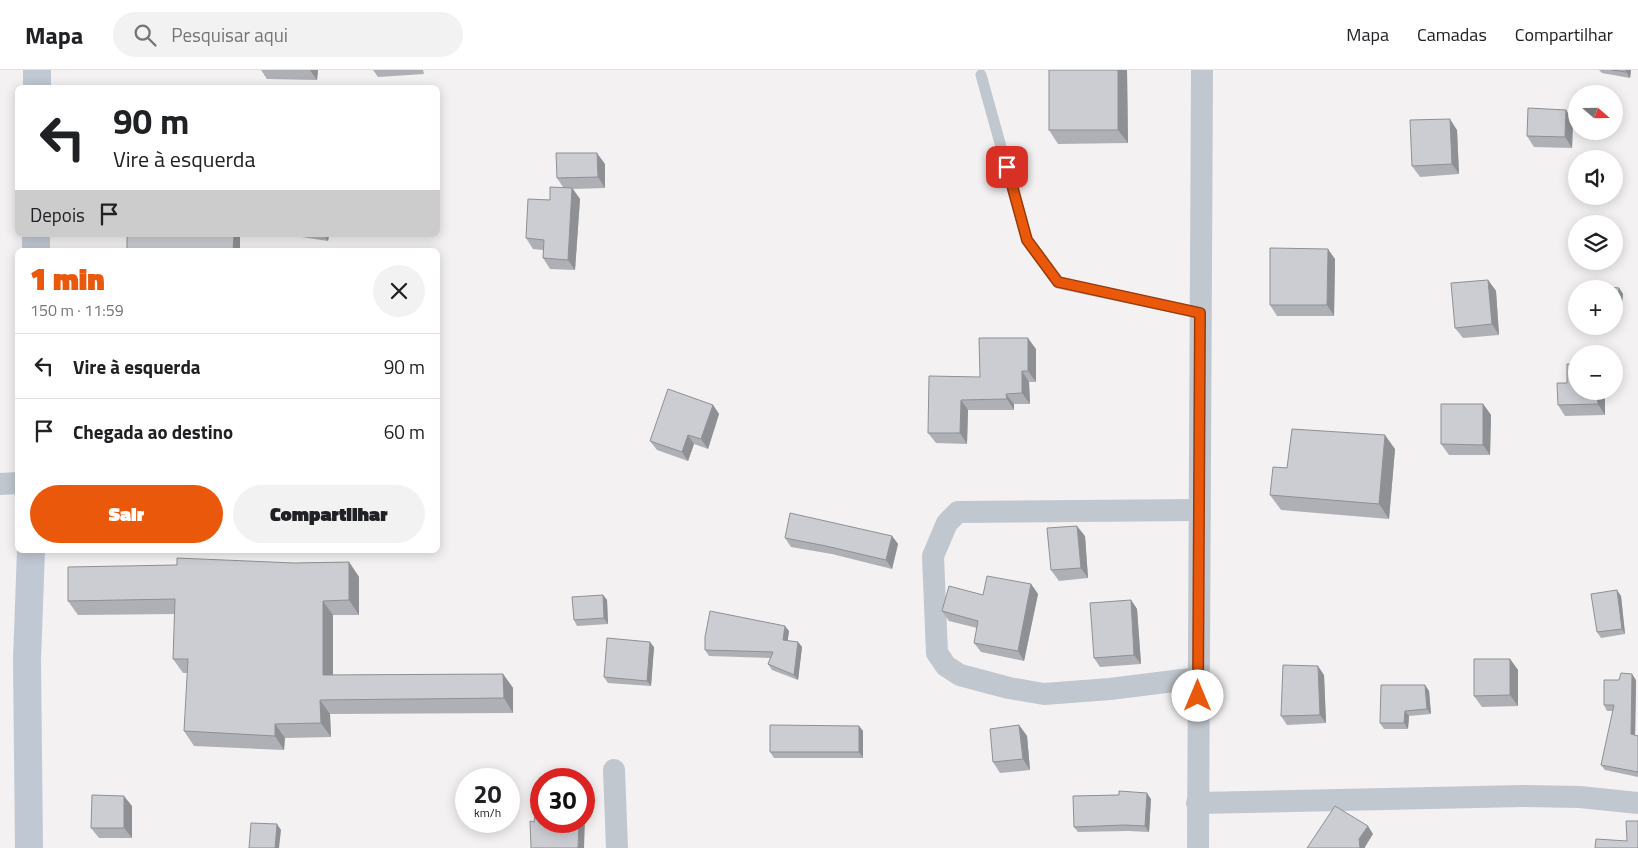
<!DOCTYPE html>
<html lang="pt">
<head>
<meta charset="utf-8">
<style>
  body { margin:0; font-family:"Titillium Web",sans-serif; background:#f2f2f2; color:#202124; height:100vh; display:flex; flex-direction:column; font-size:19px; white-space:nowrap }
  * { box-sizing:border-box; margin:0 }
  p { font-size:16px; color:#757577 }
  .icon { flex:none; width:28px; height:28px; fill:none; stroke:currentColor; stroke-width:2; stroke-linecap:round; stroke-linejoin:round }
  .map { position:relative; flex:1; overflow:hidden }
  .panel { position:absolute; left:15px; top:178px; width:425px; height:305px; display:flex; flex-direction:column; background:#fff; border-radius:8px; box-shadow:0 2px 12px #0003 }
  .panel>* { flex:none }
  .hud { position:absolute; left:15px; top:15px; width:425px; height:152px; border-radius:8px; box-shadow:0 2px 12px #0003; background:#fff; color:#202124; overflow:hidden }
  .needle { width:32px; rotate:110deg }
  .tools { position:absolute; left:1568px; top:15px; display:grid; gap:10px }
  .tools a { display:grid; place-items:center; width:55px; height:55px; border-radius:50%; background:#fff; box-shadow:0 2px 12px #0003; font-size:25px }
  .speed { position:absolute; left:455px; top:698px; display:flex; gap:10px; font-size:25px; font-weight:700; text-align:center }
  .speed>* { display:grid; place-content:center; width:65px; height:65px; border-radius:50%; background:#fff; box-shadow:0 2px 12px #0003; line-height:1 }
  .speed small { font-size:12px; font-weight:400 }
  .speed .limit { border:8px solid #d22; background:#fff; color:#111 }
  .pin { position:absolute; display:grid; place-items:center; width:42px; height:42px; color:#fff; margin:-21px; border-radius:10px; box-shadow:0 2px 8px #0006 }
  .me { position:absolute; width:55px; margin:-28px; rotate:0deg; stroke-linejoin:round; filter:drop-shadow(0 0 4px #0008) }
  .turn { display:flex; align-items:center; gap:18px; height:105px; padding:0 15px; font-size:22px }
  .turn .icon { width:65px; height:65px; stroke-width:2.5 }
  .turn b { display:block; font-size:35px; line-height:42px }
  .then { display:flex; align-items:center; height:48px; padding:0 15px; background:#0003; gap:10px; font-size:19px }
  .round { display:grid; place-items:center; flex:none; width:52px; height:52px; border-radius:26px; background:#f2f2f2 }
  .overview { display:flex; align-items:center; justify-content:space-between; height:85px; padding:0 15px }
  h1 { font-size:30px; font-weight:800; line-height:38px; color:#ea580c }
  .button { display:flex; gap:10px; margin-top:auto; padding:10px 15px }
  .button a { flex:1; height:58px; border-radius:30px; background:#ea580c; color:#fff; font-size:20px; font-weight:800; line-height:58px; text-align:center }
  .button a+a { background:#f2f2f2; color:#202124 }
  ul { padding:0; list-style:none }
  li { display:flex; align-items:center; gap:15px; height:65px; padding:0 15px; border-top:1px solid #e0e0e0 }
  li div { flex:1 }
  li b { display:block; font-size:19px }
  li em { font-style:normal }
  header { display:flex; align-items:center; gap:30px; box-sizing:border-box; height:70px; padding:0 25px; background:#fff; border-bottom:1px solid #e0e0e0 }
  header strong { font-size:24px }
  nav { display:flex; gap:28px; margin-inline-start:auto; font-size:18px }
  .search { width:350px; height:45px; background:#f2f2f2; display:flex; align-items:center; gap:12px; box-sizing:border-box; padding:0 18px; border-radius:28px; color:#757577; font-size:19px }
  .map>svg:first-child { display:block }
</style>
</head>
<body>
<header>
<strong>Mapa</strong>
<div class="search"><svg class="icon" aria-label="search" viewBox="0 0 24 24"><circle cx="10" cy="10" r="6"/><path d="M15 15l6 6"/></svg>Pesquisar aqui</div>
<nav><a>Mapa</a><a>Camadas</a><a>Compartilhar</a></nav>
</header>
<div class="map">
<svg width="1638" height="778" viewBox="0 0 1638 778">
  <rect width="100%" height="100%" fill="#f3f1f1"/>
  <g fill="none" stroke-linecap="round" stroke-linejoin="round">
    <polyline stroke="#c0c7ce" stroke-width="11" points="981,5 1027,170 1058,213 1200,243"/>
    <g stroke="#c0c7ce" stroke-width="22">
      <polyline points="0,414 18,413"/>
      <polyline points="1198,608 1110,619 1044,624 1009,618 960,605 946,596 937,583 933,486 947,453 958,442 1199,440"/>
      <polyline points="614,700 617,778"/>
      <polyline points="1197,733 1523,726 1580,727 1638,733"/>
      <polyline points="1198,778 1202,0"/>
    </g>
    <g stroke="#c0c8d3" stroke-width="28">
      <polyline points="37,18 37,0"/>
      <polyline points="36,180 36,165"/>
      <polyline points="29,778 27,590 31,480"/>
    </g>
  </g>
  <g fill="#afb0b5">
    <polygon points="261,0 318,0 317,10 267,9"/>
    <polygon points="373,0 423,0 424,4 378,7"/>
    <polygon points="1049,0 1127,0 1128,73 1058,74 1049,60"/>
    <polygon points="1599,0 1631,0 1630,8 1602,3"/>
    <polygon points="1566,40 1573,51 1572,78 1534,77 1527,66"/>
    <polygon points="1457,60 1459,104 1420,107 1412,96"/>
    <polygon points="605,94 605,118 573,119 580,129 575,200 550,199 543,188 543,180 533,179 526,168 550,130 563,117 557,108"/>
    <polygon points="288,165 329,165 328,171"/>
    <polygon points="1335,189 1334,246 1277,246 1270,235"/>
    <polygon points="1488,210 1496,221 1499,265 1463,268 1455,258"/>
    <polygon points="1619,218 1623,224 1620,249 1614,248 1614,219"/>
    <polygon points="1036,279 1036,312 1029,312 1030,334 1014,334 1014,340 968,340 967,374 936,373 928,363 980,307"/>
    <polygon points="1605,321 1605,345 1565,346 1558,335"/>
    <polygon points="1483,334 1491,345 1490,385 1449,385 1441,374"/>
    <polygon points="713,335 719,344 708,379 694,374 688,391 657,380 650,371"/>
    <polygon points="1395,379 1389,449 1281,440 1270,425"/>
    <polygon points="892,466 898,474 892,499 832,484 791,477 785,468"/>
    <polygon points="1085,466 1088,508 1059,511 1051,500"/>
    <polygon points="349,492 359,507 359,545 333,545 333,605 503,604 513,618 513,643 330,644 331,667 285,668 284,680 194,676 184,661 188,603 183,603 173,589 175,544 78,545 68,531 294,493"/>
    <polygon points="1031,514 1038,524 1024,591 981,582 974,573 977,558 949,551 942,541 983,525"/>
    <polygon points="603,525 607,530 608,554 577,556 574,550"/>
    <polygon points="1621,526 1625,564 1601,568 1597,562"/>
    <polygon points="1131,530 1137,539 1141,594 1100,597 1094,588"/>
    <polygon points="789,561 787,571 798,572 802,577 798,610 772,600 768,594 771,588 709,586 705,580"/>
    <polygon points="654,577 651,616 608,613 604,607"/>
    <polygon points="1510,589 1518,600 1518,636 1482,637 1474,626"/>
    <polygon points="1324,605 1326,653 1287,655 1281,646"/>
    <polygon points="1619,610 1636,610 1635,665 1638,666 1638,707 1605,700 1601,695 1613,641 1607,641 1604,635"/>
    <polygon points="1425,615 1429,621 1431,644 1409,646 1408,659 1384,659 1380,653"/>
    <polygon points="1019,655 1027,666 1030,700 1000,703 993,692"/>
    <polygon points="859,656 863,661 863,688 774,688 770,682"/>
    <polygon points="1119,725 1151,729 1149,762 1128,761 1078,762 1074,757"/>
    <polygon points="132,736 132,768 99,768 91,758"/>
  </g>
  <g fill="#8e9094">
    <polygon points="310,0 318,0 317,10"/>
    <polygon points="1118,0 1127,0 1128,73 1118,60"/>
    <polygon points="1626,0 1631,0 1630,8 1626,2"/>
    <polygon points="1566,40 1573,51 1572,78 1565,67"/>
    <polygon points="1450,49 1457,60 1459,104 1452,94"/>
    <polygon points="597,83 605,94 605,118 598,107"/>
    <polygon points="572,118 580,129 575,200 568,190"/>
    <polygon points="234,165 240,165 240,180 233,180"/>
    <polygon points="324,165 329,165 328,171"/>
    <polygon points="1328,179 1335,189 1334,246 1327,235"/>
    <polygon points="1488,210 1496,221 1499,265 1492,254"/>
    <polygon points="1619,218 1623,224 1620,249 1616,243"/>
    <polygon points="1028,268 1036,279 1036,312 1028,301"/>
    <polygon points="1022,301 1029,312 1030,334 1022,323"/>
    <polygon points="1597,321 1605,321 1605,345 1598,334"/>
    <polygon points="1006,324 1014,334 1014,340 1007,329"/>
    <polygon points="961,330 968,340 967,374 960,363"/>
    <polygon points="1483,334 1491,345 1490,385 1483,375"/>
    <polygon points="713,335 719,344 708,379 701,369"/>
    <polygon points="688,365 694,374 688,391 682,382"/>
    <polygon points="1385,365 1395,379 1389,449 1379,434"/>
    <polygon points="1077,456 1085,466 1088,508 1081,498"/>
    <polygon points="892,466 898,474 892,499 886,490"/>
    <polygon points="349,492 359,507 359,545 349,530"/>
    <polygon points="1031,514 1038,524 1024,591 1018,581"/>
    <polygon points="1617,520 1621,526 1625,564 1622,559"/>
    <polygon points="603,525 607,530 608,554 604,548"/>
    <polygon points="1131,530 1137,539 1141,594 1134,585"/>
    <polygon points="323,531 333,545 333,619 323,605"/>
    <polygon points="785,556 789,561 787,576 783,570"/>
    <polygon points="650,572 654,577 651,616 647,611"/>
    <polygon points="798,572 802,577 798,610 794,605"/>
    <polygon points="1510,589 1518,600 1518,636 1510,625"/>
    <polygon points="1318,596 1324,605 1326,653 1320,645"/>
    <polygon points="503,604 513,618 513,643 504,628"/>
    <polygon points="1632,604 1636,610 1635,670 1631,664"/>
    <polygon points="1425,615 1429,621 1431,644 1427,639"/>
    <polygon points="320,630 330,644 331,667 321,653"/>
    <polygon points="1405,641 1409,646 1408,659 1404,653"/>
    <polygon points="275,654 285,668 284,680 275,666"/>
    <polygon points="1019,655 1027,666 1030,700 1023,689"/>
    <polygon points="859,656 863,661 863,688 859,682"/>
    <polygon points="1147,723 1151,729 1149,762 1145,756"/>
    <polygon points="124,726 132,736 132,768 124,758"/>
    <polygon points="584,748 585,749 584,778 578,778 579,751 584,751"/>
    <polygon points="277,754 281,760 279,778 275,778"/>
    <polygon points="1368,756 1373,764 1365,777 1365,778 1360,778 1359,769"/>
  </g>
  <g fill="#cbcdd3" stroke="#8e9094">
    <rect x="1049" y="0" width="69" height="60"/>
    <polygon points="1612,0 1626,0 1626,2"/>
    <polygon points="1528,38 1566,40 1565,67 1527,66"/>
    <polygon points="1450,49 1452,94 1412,96 1410,50"/>
    <polygon points="556,83 597,83 598,107 557,108"/>
    <polygon points="550,117 572,118 568,190 543,188 544,170 526,168 528,129 550,130"/>
    <polygon points="127,165 234,165 233,180 127,180"/>
    <polygon points="1270,178 1328,179 1327,235 1270,235"/>
    <polygon points="1488,210 1492,254 1455,258 1451,213"/>
    <polygon points="1590,215 1619,218 1616,243 1614,243 1614,219 1590,219"/>
    <polygon points="979,268 1028,268 1028,301 1022,301 1022,323 1006,324 1007,329 961,330 960,363 928,363 929,306 980,307"/>
    <polygon points="1567,294 1576,294 1576,321 1597,321 1598,334 1558,335 1557,313 1567,313"/>
    <polygon points="668,319 713,335 701,369 688,365 682,382 650,371"/>
    <polygon points="1441,334 1483,334 1483,375 1441,374"/>
    <polygon points="1292,359 1385,365 1379,434 1270,425 1273,397 1287,398"/>
    <polygon points="790,443 892,466 886,490 826,476 785,468"/>
    <polygon points="1077,456 1081,498 1051,500 1047,458"/>
    <polygon points="177,488 294,493 349,492 349,530 323,531 323,605 503,604 504,628 320,630 321,653 275,654 275,666 184,661 188,589 173,589 175,529 68,531 68,497 177,495"/>
    <polygon points="987,506 1031,514 1018,581 974,573 978,551 942,541 949,516 983,525"/>
    <polygon points="1617,520 1622,559 1597,562 1591,524"/>
    <polygon points="603,525 604,548 574,550 572,527"/>
    <polygon points="1131,530 1134,585 1094,588 1090,533"/>
    <polygon points="710,541 785,556 783,570 798,572 794,605 768,594 773,582 705,580 705,567"/>
    <polygon points="607,568 650,572 647,611 604,607"/>
    <polygon points="1474,589 1510,589 1510,625 1474,626"/>
    <polygon points="1283,595 1318,596 1320,645 1281,646"/>
    <polygon points="1621,603 1632,604 1631,664 1638,666 1638,702 1601,695 1614,635 1604,635 1604,610 1619,610"/>
    <polygon points="1381,615 1425,615 1427,639 1405,641 1404,653 1380,653"/>
    <polygon points="770,655 859,656 859,682 770,682"/>
    <polygon points="1019,655 1023,689 993,692 990,659"/>
    <polygon points="1119,721 1147,723 1145,756 1124,755 1074,757 1073,726 1119,725"/>
    <polygon points="92,725 124,726 124,758 91,758"/>
    <polygon points="537,734 541,735 541,751 579,751 578,778 531,778 530,751 534,752"/>
    <polygon points="1335,736 1368,756 1359,769 1360,778 1307,778"/>
    <polygon points="1626,751 1638,751 1638,778 1595,778 1596,769 1627,771"/>
    <polygon points="251,753 277,754 275,778 249,778"/>
  </g>
  <g fill="none" stroke-linecap="round" stroke-linejoin="round">
    <defs>
      <polyline id="route" points="1007,97 1027,170 1058,212 1200,243 1198,626"/>
    </defs>
    <use href="#route" stroke="#983908" stroke-width="12"/>
    <use href="#route" stroke="#ea580c" stroke-width="9"/>
  </g>
</svg>
<div class="tools">
<a><svg class="needle" viewBox="-14 -14 28 28"><path d="M0-13l5 13h-10z" fill="#e53935"/><path d="M0 13l5-13h-10z" fill="#757577"/></svg></a>
<a><svg class="icon" aria-label="sound" viewBox="0 0 24 24"><path d="M4 9h4l5-4v14l-5-4H4zM17 9q2 3 0 6"/></svg></a>
<a><svg class="icon" aria-label="layers" viewBox="0 0 24 24"><path d="M12 4l9 5-9 5-9-5zM3 14l9 5 9-5"/></svg></a>
<a>+</a>
<a>−</a>
</div>
<div class="speed"><div>20<small>km/h</small></div><div class="limit">30</div></div>
<div class="pin" style="left:1007px;top:97px;background:#d93025"><svg class="icon" aria-label="arrive" viewBox="0 0 24 24"><path d="M6 21V4h12l-3 4 3 4H6"/></svg></div>
<svg class="me" style="left:1198px;top:626px" viewBox="-20 -20 40 40"><circle r="19" fill="#fff"/><path d="M0-13L10 11 0 6-10 11z" fill="#ea580c"/></svg>
<div class="hud">
<div class="turn"><svg class="icon" aria-label="left" viewBox="0 0 24 24"><path d="M17 20v-9H6M10 6l-5 5 5 5"/></svg><div><b>90 m</b>Vire à esquerda</div></div>
<div class="then">Depois<svg class="icon" aria-label="arrive" viewBox="0 0 24 24"><path d="M6 21V4h12l-3 4 3 4H6"/></svg></div>
</div>
<section class="panel">
<div class="overview"><div><h1>1 min</h1><p>150 m · 11:59</p></div><a class="round"><svg class="icon" aria-label="close" viewBox="0 0 24 24"><path d="M6 6l12 12M18 6L6 18"/></svg></a></div>
<ul>
<li><svg class="icon" aria-label="left" viewBox="0 0 24 24"><path d="M17 20v-9H6M10 6l-5 5 5 5"/></svg><div><b>Vire à esquerda</b></div><em>90 m</em></li>
<li><svg class="icon" aria-label="arrive" viewBox="0 0 24 24"><path d="M6 21V4h12l-3 4 3 4H6"/></svg><div><b>Chegada ao destino</b></div><em>60 m</em></li>
</ul>
<div class="button"><a>Sair</a><a>Compartilhar</a></div>
</section>
</div>
</body>
</html>
